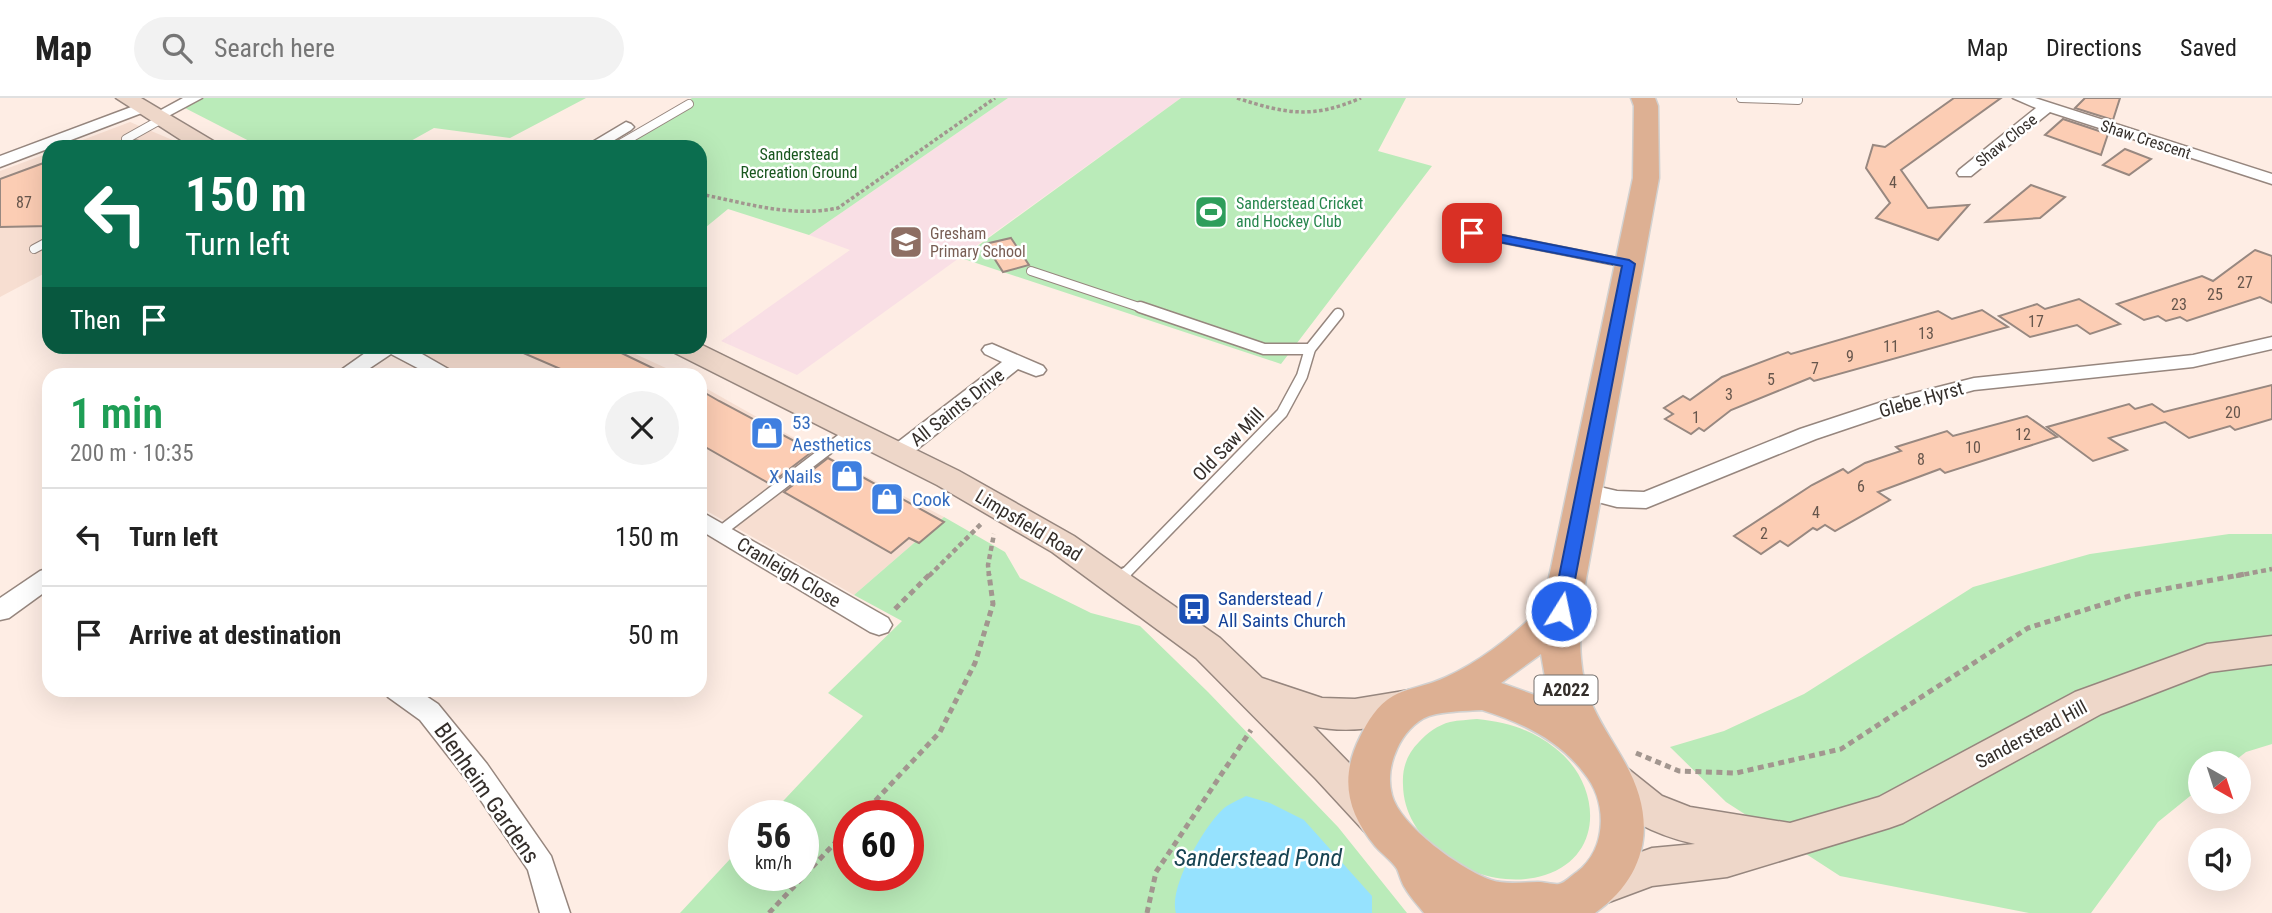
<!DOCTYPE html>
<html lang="en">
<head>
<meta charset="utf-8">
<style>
  body { margin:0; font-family:"Roboto Condensed",sans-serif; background:#f2f2f2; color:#222; height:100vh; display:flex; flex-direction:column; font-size:26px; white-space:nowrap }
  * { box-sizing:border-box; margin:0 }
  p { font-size:23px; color:#767676 }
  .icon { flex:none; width:38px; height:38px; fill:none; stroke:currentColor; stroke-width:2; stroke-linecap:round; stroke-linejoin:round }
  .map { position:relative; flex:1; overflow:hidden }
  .drawer { position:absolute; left:42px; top:270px; width:665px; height:329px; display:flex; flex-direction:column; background:#fff; border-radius:21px; box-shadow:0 7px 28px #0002 }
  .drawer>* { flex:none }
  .hud { position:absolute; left:42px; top:42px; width:665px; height:214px; border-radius:21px; box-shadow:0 7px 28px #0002; background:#0b6e4f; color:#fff; overflow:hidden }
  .needle { width:46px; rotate:141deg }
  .controls { position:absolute; left:2188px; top:653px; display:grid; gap:14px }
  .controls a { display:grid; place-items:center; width:63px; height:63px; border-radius:50%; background:#fff; box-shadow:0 7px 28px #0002; font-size:35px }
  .speed { position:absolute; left:728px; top:702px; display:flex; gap:14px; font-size:35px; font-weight:700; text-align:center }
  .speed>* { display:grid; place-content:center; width:91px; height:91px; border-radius:50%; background:#fff; box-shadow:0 7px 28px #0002; line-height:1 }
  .speed small { font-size:18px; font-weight:400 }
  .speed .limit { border:10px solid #d22; background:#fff; color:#111 }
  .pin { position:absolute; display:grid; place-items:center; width:60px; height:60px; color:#fff; margin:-30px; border-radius:14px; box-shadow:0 4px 10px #0006 }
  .me { position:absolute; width:77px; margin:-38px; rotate:10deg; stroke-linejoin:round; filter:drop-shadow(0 0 5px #0008) }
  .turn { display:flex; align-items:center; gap:24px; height:147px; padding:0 28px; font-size:32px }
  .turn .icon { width:91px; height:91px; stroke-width:2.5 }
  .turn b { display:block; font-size:49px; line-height:60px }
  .then { display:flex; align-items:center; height:66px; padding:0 28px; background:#0003; gap:14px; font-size:26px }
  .round { display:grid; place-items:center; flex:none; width:74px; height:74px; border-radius:37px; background:#f2f2f2 }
  .overview { display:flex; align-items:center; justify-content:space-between; height:119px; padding:0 28px }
  h1 { font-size:42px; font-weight:600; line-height:52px; color:#1e9e55 }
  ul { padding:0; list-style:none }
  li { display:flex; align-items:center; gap:21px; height:98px; padding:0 28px; border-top:2px solid #e0e0e0 }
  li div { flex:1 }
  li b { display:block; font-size:26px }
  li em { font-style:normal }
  header { display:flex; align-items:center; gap:42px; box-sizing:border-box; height:98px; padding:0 35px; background:#fff; border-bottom:2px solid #e0e0e0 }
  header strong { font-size:33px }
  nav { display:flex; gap:38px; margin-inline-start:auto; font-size:24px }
  .search { width:490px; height:63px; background:#f2f2f2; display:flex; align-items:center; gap:18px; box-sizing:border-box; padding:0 24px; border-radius:38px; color:#767676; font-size:26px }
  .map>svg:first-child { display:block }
</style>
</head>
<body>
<header>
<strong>Map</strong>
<div class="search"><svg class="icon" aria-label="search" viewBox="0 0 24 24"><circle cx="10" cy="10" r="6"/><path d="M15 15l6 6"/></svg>Search here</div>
<nav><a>Map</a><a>Directions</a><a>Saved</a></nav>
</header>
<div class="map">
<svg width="2272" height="815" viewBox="0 0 2272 815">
  <rect width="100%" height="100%" fill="#feede4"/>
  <g fill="#f7ded1">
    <polygon points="130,24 189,49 64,49"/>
    <polygon points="49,55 49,173 0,199 0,73"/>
    <polygon points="408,249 620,249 679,276 459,276"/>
    <polygon points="700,287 814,351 944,419 854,497 700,409"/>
  </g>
  <polygon fill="#f9dfe5" points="1008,0 1181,0 797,277 721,243 850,152 809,137"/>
  <g fill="#baebb9" fill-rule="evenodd">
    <polygon points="202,0 586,0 510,40 434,30 400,49 261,49 183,9"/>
    <polygon points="692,0 1008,0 809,137 728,111 700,134 700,49 609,49"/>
    <polygon points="1181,0 1406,0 1378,53 1432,68 1281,266 961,160"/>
    <path d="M944 419 1005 454 1020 480 1091 515 1140 528 1208 594 1338 729 1407 815H680L744 746V777H803V718L770 717 863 618 828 595 902 523 854 497ZM849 718H908V777H849Z"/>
    <polygon points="2229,436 2272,436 2272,646 2246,654 2232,665 2200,665 2200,690 2158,724 2091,815 2029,815 1840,778 1726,704 1670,649 1724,633 1804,596 1973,489 2090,456"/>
    <path d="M1477 621C1506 624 1531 631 1555 650 1600 684 1607 757 1545 777 1487 796 1404 752 1403 687 1402 670 1407 656 1419 644 1427 635 1438 627 1450 624 1459 622 1468 622 1477 621Z"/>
  </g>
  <path fill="#96e2fe" d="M1246 698 1270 705 1304 722 1372 798V815H1176C1168 790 1204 729 1222 712 1228 706 1239 702 1246 698Z"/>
  <g fill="#fccdb4" stroke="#988880" stroke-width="2">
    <polygon points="1954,0 2001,0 1901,72 1928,110 1969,107 1938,142 1876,120 1890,105 1866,70 1873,47 1885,49"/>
    <polygon points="2085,0 2120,0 2113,22 2075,10"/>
    <polygon points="2063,21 2108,36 2101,57 2045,37"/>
    <polygon points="2125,51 2151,61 2129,77 2103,67"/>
    <polygon points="49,63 49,128 0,129 0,81"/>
    <polygon points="2031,87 2065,99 2040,120 1986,124"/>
    <polygon points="1011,140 1029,167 1003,174 985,146"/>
    <polygon points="2255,152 2272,158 2272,205 2260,199 2187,223 2180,219 2166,223 2158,218 2144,222 2117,206 2202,178 2213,183"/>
    <polygon points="2079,201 2120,226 2090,236 2077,227 2030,239 1999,218 2037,206 2045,211"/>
    <polygon points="1982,212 2008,229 1814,283 1810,280 1731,312 1704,333 1699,330 1691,336 1665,321 1673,316 1664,310 1683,298 1690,302 1722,279 1788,254 1791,256 1938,213 1952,221"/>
    <polygon points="507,248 607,248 665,276 572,276"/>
    <polygon points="2272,287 2272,321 2235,332 2230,328 2189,340 2165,324 2109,340 2127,352 2093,363 2047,329 2129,306 2135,311 2152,306 2164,314"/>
    <polygon points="700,292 719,303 813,353 770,386 700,346"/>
    <polygon points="2027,318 2057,339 1945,375 1940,371 1878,394 1890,402 1835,433 1825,427 1817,432 1813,430 1788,448 1780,443 1761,456 1734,438 1812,387 1843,371 1848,375 1865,365 1901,353 1896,349 1947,333 1953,338"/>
    <polygon points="828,360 944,424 919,445 909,440 891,455 784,394"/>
  </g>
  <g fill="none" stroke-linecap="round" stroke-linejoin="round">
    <defs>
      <g id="service-far2">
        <polyline points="1741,0 1798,2"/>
        <polyline points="149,49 128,45 126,41 160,22"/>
        <polyline points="615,49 689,6"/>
        <polyline points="1468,134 1629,166"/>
        <polyline points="34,151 49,143"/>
        <polyline points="1031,173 1145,211"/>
      </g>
      <g id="service-far1">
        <polyline points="1140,209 1264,251 1310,251"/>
        <polyline points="721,433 853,332"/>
        <polyline points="1123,478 1282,315 1302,278 1310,251 1338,216"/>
      </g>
      <polyline id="service" points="1118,483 1125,476"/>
      <g id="minor">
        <polygon points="183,0 202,0 161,22 151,22 148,19"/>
        <polygon points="2013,0 2035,0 2272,76 2272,86 2050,14 1971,78 1959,78 1957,75 1959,72 2036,10"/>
        <polygon points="142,5 150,10 147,13 0,69 0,58"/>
        <polygon points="626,24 631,26 634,29 631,32 603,49 584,49"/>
        <polygon points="2272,239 2272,251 2193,269 1974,292 1905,311 1816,341 1646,410 1617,409 1575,398 1572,393 1575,388 1583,385 1617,393 1644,394 1800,331 1891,301 1974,280 2193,257"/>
        <polygon points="992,246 1043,268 1046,272 1043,276 1036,278 1018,271 906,360 898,362 890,360 887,355 890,350 1002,264 985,256 982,252 985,248"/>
        <polygon points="375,248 408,248 450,272 453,276 429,276 391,256 361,276 338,276 341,272"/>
        <polygon points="700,413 888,520 892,527 888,534 879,537 870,534 700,432"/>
        <polygon points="49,470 49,491 9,520 0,522 0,500 40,473"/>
        <polygon points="384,592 417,592 438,606 487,666 551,758 570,815 540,815 528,772 467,682 420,622 388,599"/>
      </g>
      <g id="secondary">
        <polygon points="116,0 141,0 215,44 218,49 192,49"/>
        <path d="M700 246 959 373 1074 438 1220 540 1262 580 1322 600 1355 601 1416 591 1429 595 1434 606 1429 617C1393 628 1350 637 1313 628L1392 709 1398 721 1392 733 1378 738 1364 733 1316 681 1196 560 1052 454 937 387 673 254 670 248H700Z"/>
        <path d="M2272 538V566L2210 574 2101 616 1903 725 1889 730 1727 779 1652 788 1593 810 1578 805 1572 791 1578 777 1652 750 1695 746C1658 738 1611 718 1594 682L1599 670 1613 665 1627 670 1662 698 1690 709 1790 725 1879 699 2075 594 2207 546Z"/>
      </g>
      <path id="primary" d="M1631 0H1655L1658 8 1659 80 1580 514C1580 543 1579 572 1589 599 1598 623 1613 643 1625 665 1657 721 1649 777 1595 815H1424C1418 807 1410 799 1405 790 1401 784 1399 775 1397 771 1392 763 1381 755 1375 748 1346 713 1340 679 1360 639 1368 623 1377 607 1393 598 1406 591 1420 589 1434 584 1474 569 1513 538 1543 508L1633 80 1634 8ZM1541 556 1549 602 1501 585ZM1482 612C1521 624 1559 642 1584 675 1608 704 1607 751 1577 774 1572 777 1565 785 1559 786 1554 787 1544 784 1538 784 1523 784 1506 787 1491 782 1462 772 1400 728 1392 697 1388 682 1390 666 1397 651 1403 637 1415 623 1429 618 1446 613 1465 613 1482 612Z"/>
    </defs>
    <use href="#service-far2" stroke="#96867e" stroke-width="10"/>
    <use href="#service-far1" stroke="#96867e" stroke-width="13"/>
    <use href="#service" stroke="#96867e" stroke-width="16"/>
    <use href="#minor" stroke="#96867e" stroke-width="3"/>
    <use href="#secondary" stroke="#96867e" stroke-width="3"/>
    <use href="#primary" stroke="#d2d1d0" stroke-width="3"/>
    <g stroke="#a2968f" stroke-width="3.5" stroke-dasharray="3.5 2.5" stroke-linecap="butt">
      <path d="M1237 0C1286 16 1312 21 1361 0"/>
      <path d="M700 96C746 105 791 120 838 110L995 0"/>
    </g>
    <g stroke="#a2968f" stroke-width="4.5" stroke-dasharray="5 3.5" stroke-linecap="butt">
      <polyline points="929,478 981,426"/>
      <polyline points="989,478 988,467 994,436"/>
      <polyline points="2236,478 2272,471"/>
    </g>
    <g stroke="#a2968f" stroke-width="5" stroke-dasharray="6 4.5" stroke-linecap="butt">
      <polyline points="895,511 930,476"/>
      <polyline points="1636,655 1679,673 1736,675 1841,651 2028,530 2132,497 2245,476"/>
      <polyline points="861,718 940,634 975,565 993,506 989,476"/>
      <polyline points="769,815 849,730"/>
      <polyline points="1147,815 1156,774 1251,632"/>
    </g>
    <use href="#service-far2" stroke="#fff" stroke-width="8"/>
    <use href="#service-far1" stroke="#fff" stroke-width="10"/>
    <use href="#service" stroke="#fff" stroke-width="12"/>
    <use href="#minor" fill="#fff" fill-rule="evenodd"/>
    <use href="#secondary" fill="#eed7c9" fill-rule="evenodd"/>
    <use href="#primary" fill="#ddb093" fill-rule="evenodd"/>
  </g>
  <polygon fill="#2563eb" stroke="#184099" stroke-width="2" points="1472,131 1629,162 1635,166 1569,513 1567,518 1555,518 1552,513 1622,168 1468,138 1468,132"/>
  <defs>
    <symbol id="stadium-square" viewBox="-11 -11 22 22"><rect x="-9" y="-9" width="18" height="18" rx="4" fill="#2e9e5b" stroke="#fff"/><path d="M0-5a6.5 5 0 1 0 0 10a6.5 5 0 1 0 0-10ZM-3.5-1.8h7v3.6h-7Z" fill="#fff"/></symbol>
    <symbol id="school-square" viewBox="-11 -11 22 22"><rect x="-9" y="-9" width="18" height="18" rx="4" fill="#8d6e63" stroke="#fff"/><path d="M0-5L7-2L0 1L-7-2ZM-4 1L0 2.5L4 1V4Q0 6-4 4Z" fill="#fff"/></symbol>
    <symbol id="shop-square" viewBox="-11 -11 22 22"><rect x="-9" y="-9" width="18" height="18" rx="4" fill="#3f7fe0" stroke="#fff"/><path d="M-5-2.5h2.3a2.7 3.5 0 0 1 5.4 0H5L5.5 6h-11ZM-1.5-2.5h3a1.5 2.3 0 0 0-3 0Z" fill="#fff"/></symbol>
    <symbol id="bus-square" viewBox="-11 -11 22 22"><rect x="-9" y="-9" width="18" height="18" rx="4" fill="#1a4fb4" stroke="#fff"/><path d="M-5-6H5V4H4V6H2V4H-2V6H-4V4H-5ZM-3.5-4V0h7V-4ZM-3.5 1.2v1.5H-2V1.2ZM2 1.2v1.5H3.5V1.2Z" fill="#fff"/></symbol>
  </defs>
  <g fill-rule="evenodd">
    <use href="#stadium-square" x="1192" y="95" width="38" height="38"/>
    <use href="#school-square" x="887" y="125" width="38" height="38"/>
    <use href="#shop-square" x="748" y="316" width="38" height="38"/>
    <use href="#shop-square" x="828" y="359" width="38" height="38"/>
    <use href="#shop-square" x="868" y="382" width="38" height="38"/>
    <use href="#bus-square" x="1175" y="492" width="38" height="38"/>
  </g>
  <g text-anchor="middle" stroke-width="5" stroke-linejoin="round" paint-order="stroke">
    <g font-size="16" fill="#342e2a" stroke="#fff">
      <text transform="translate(2146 41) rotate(18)" y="6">Shaw Crescent</text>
      <text transform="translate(2006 42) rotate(-39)" y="6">Shaw Close</text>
    </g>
    <g font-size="16" fill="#18561e" stroke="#fff">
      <text x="799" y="62">Sanderstead<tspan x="799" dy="18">Recreation Ground</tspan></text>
    </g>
    <g font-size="16" fill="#66564c">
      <text x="1893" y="90">4</text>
      <text x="24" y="110">87</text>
      <text x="2245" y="190">27</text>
      <text x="2215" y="202">25</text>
      <text x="2179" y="212">23</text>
      <text x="2036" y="229">17</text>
      <text x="1926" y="241">13</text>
      <text x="1891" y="254">11</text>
      <text x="1850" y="264">9</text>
      <text x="1815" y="276">7</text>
      <text x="1771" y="287">5</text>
      <text x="1729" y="302">3</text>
      <text x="2233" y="320">20</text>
      <text x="1696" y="325">1</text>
      <text x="2023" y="342">12</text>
      <text x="1973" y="355">10</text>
      <text x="1921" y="367">8</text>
      <text x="1861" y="394">6</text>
      <text x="1816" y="420">4</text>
      <text x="1764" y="441">2</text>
    </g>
    <g font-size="16" fill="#27864d" stroke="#fff" text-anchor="start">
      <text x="1236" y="111">Sanderstead Cricket<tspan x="1236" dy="18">and Hockey Club</tspan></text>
    </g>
    <g font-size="16" fill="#785e54" stroke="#fff" text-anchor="start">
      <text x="930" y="141">Gresham<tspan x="930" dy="18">Primary School</tspan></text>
    </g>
    <rect fill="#fff" stroke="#716d6a" stroke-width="2" x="1534.5" y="577.5" width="63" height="29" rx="5"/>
    <g font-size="18" font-weight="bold" fill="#342e2a">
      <text x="1566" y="598">A2022</text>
    </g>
    <g font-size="19" fill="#342e2a" stroke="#fff">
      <text transform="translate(1921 301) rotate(-16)" y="7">Glebe Hyrst</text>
      <text transform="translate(957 309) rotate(-38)" y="7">All Saints Drive</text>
      <text transform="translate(1228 346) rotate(-46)" y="7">Old Saw Mill</text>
      <text transform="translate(1029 427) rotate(31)" y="7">Limpsfield Road</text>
      <text transform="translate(789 474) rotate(31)" y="7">Cranleigh Close</text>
      <text transform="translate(2031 636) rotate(-28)" y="7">Sanderstead Hill</text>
    </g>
    <g font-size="19" fill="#366cbe" stroke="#fff" text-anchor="start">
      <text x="792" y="331">53<tspan x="792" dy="22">Aesthetics</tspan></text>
      <text x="822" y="385" text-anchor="end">X Nails</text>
      <text x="912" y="408">Cook</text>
    </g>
    <g font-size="19" fill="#164399" stroke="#fff" text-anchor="start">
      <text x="1218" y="507">Sanderstead /<tspan x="1218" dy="22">All Saints Church</tspan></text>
    </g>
    <g font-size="23" fill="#342e2a" stroke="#fff">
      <text transform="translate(487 695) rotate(55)" y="8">Blenheim Gardens</text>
    </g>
    <g font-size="24" font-style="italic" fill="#184453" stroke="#fff">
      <text x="1258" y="768">Sanderstead Pond</text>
    </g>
  </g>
</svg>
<div class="controls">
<a><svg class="needle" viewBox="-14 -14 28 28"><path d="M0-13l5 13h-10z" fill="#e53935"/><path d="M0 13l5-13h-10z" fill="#767676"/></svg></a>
<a><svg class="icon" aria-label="sound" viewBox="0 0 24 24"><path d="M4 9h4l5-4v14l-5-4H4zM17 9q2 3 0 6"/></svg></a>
</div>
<div class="speed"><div>56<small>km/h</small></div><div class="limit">60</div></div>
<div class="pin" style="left:1472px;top:135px;background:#d93025"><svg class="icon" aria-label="arrive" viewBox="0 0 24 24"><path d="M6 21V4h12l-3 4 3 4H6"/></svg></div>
<svg class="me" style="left:1561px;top:513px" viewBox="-20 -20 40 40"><circle r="17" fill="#2563eb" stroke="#fff" stroke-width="3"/><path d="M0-11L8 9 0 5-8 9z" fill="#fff"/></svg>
<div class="hud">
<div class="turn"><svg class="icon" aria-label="left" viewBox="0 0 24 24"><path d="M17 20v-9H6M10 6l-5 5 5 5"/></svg><div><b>150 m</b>Turn left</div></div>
<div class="then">Then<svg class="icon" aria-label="arrive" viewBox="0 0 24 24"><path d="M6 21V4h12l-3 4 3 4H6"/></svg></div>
</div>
<section class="drawer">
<div class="overview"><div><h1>1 min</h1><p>200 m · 10:35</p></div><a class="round"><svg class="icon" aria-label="close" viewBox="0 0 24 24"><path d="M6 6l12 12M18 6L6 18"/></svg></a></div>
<ul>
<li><svg class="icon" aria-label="left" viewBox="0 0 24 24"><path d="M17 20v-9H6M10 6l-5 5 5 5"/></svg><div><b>Turn left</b></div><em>150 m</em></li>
<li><svg class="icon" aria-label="arrive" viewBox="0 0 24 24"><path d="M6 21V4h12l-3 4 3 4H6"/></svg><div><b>Arrive at destination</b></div><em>50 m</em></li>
</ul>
</section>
</div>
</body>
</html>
